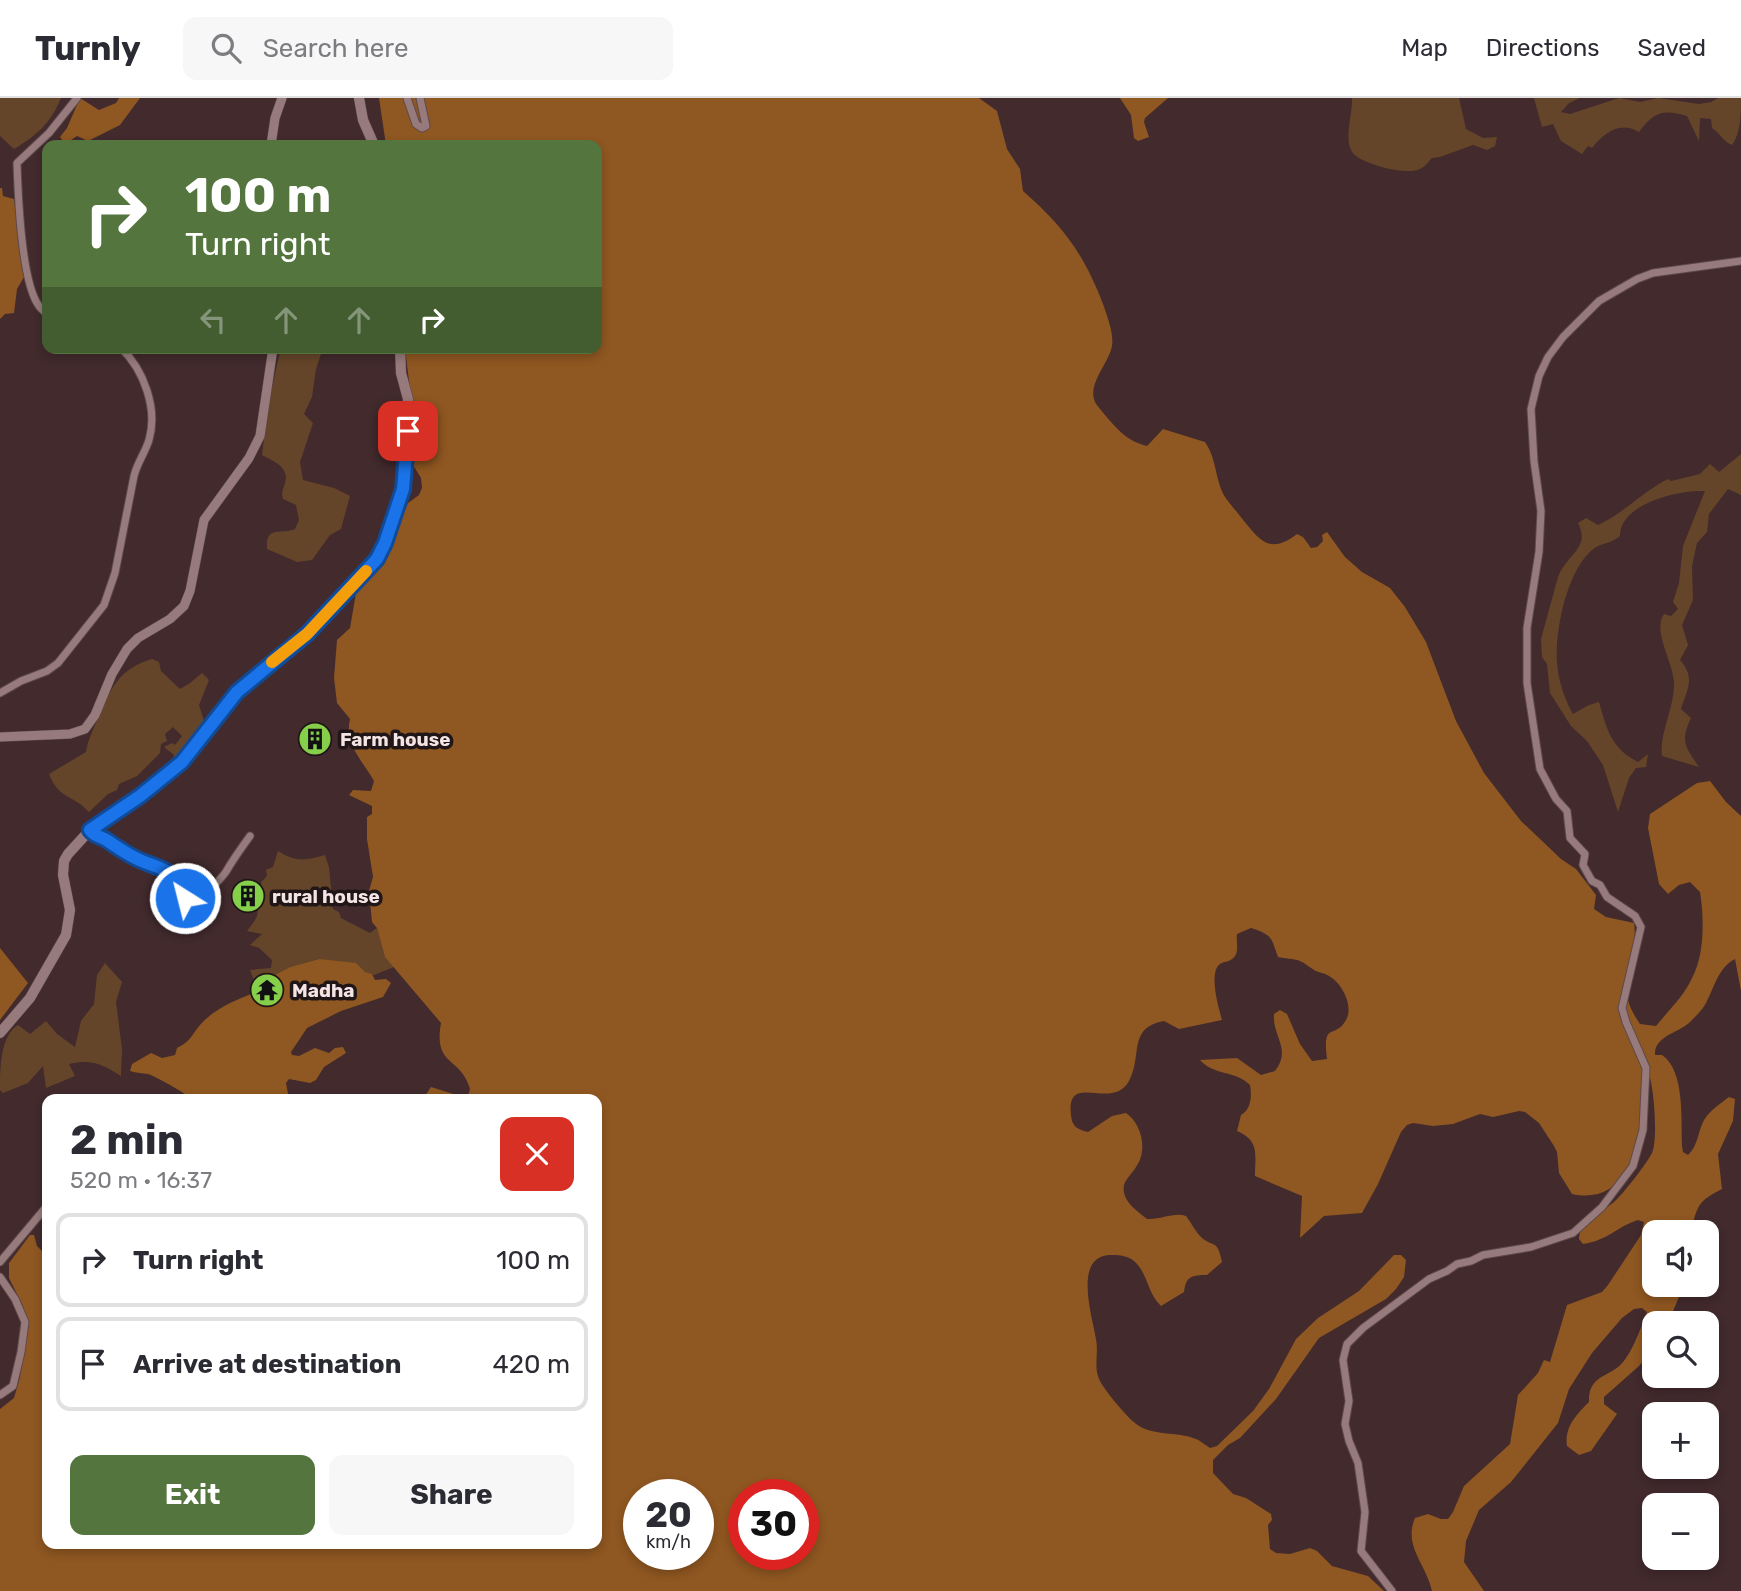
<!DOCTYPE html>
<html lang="en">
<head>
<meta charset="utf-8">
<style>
  body { margin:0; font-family:Rubik,sans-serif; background:#f7f7f7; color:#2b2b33; height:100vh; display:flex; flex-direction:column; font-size:26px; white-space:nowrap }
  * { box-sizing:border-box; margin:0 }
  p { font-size:23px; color:#7c7c81 }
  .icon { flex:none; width:38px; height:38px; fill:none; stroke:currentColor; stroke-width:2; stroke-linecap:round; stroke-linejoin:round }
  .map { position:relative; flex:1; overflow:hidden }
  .drawer { position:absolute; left:42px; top:996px; width:560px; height:455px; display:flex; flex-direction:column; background:#fff; border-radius:14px; box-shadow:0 4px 10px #0003 }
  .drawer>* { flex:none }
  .banner { position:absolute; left:42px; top:42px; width:560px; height:214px; border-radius:14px; box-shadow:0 4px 10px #0003; background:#54753e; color:#fff; overflow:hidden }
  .tools { position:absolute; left:1642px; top:1122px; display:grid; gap:14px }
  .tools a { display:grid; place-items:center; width:77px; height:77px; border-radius:14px; background:#fff; box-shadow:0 4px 10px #0003; font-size:35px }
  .speed { position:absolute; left:623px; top:1381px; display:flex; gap:14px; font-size:35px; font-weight:700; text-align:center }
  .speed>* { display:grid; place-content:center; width:91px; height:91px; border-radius:50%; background:#fff; box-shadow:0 4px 10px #0003; line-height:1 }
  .speed small { font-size:18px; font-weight:400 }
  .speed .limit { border:10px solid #d22; background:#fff; color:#111 }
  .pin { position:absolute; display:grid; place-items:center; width:60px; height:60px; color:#fff; margin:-30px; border-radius:14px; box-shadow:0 4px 10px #0006 }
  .me { position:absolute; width:77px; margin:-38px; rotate:324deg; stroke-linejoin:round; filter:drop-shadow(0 0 5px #0008) }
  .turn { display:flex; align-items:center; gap:24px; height:147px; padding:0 28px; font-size:32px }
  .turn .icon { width:91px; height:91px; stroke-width:2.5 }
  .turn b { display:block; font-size:49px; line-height:60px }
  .lanes { display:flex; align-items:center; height:66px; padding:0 28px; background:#0003; justify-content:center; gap:35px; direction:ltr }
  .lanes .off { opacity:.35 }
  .round { display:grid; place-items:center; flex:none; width:74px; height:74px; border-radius:14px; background:#f7f7f7 }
  .headline { display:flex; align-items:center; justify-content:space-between; height:119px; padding:0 28px }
  h1 { font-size:42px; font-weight:700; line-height:52px }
  .action { display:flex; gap:14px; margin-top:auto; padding:14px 28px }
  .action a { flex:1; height:80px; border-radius:14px; background:#54753e; color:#fff; font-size:28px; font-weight:700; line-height:80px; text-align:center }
  .action a+a { background:#f7f7f7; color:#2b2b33 }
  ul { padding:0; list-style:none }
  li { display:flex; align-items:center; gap:21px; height:94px; margin:0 14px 10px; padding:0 14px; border:4px solid #e1e1e2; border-radius:14px }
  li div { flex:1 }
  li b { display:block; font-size:26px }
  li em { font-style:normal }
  header { display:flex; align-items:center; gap:42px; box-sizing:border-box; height:98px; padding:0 35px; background:#fff; border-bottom:2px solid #e1e1e2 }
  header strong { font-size:33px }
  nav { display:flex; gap:38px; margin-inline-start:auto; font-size:24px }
  .search { width:490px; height:63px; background:#f7f7f7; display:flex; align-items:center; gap:18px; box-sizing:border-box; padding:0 24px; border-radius:14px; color:#7c7c81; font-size:26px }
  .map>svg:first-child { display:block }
</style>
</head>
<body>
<header>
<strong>Turnly</strong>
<div class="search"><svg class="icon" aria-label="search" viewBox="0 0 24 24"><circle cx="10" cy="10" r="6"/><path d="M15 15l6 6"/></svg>Search here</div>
<nav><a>Map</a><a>Directions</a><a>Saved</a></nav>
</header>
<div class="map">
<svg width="1741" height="1493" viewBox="0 0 1741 1493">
  <rect width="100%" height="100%" fill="#422a2d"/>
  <g fill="#654529">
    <path d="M0 0H61C51 25 37 37 14 51L0 38Z"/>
    <path d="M1352 0H1459L1466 31 1483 40 1497 39 1495 48 1487 52 1473 47 1440 59 1432 60C1429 63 1425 69 1420 71 1408 78 1361 66 1353 55 1343 42 1353 15 1352 0Z"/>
    <path d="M1534 0H1580L1569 5 1561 14 1570 16 1619 0 1640 4 1658 0 1699 6 1711 4 1718 0H1741C1741 16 1741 35 1732 47 1723 44 1720 35 1712 30L1711 21 1700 20 1699 43 1687 18C1663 11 1654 14 1639 34 1620 23 1605 34 1592 50L1588 48 1582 56 1561 43 1553 26 1542 29Z"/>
    <path d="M281 250H323L316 271 312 299 304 316 313 325 300 364 303 382 334 390 350 398 341 431 330 437 312 462 297 464 267 451C265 427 281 437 295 431L299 422 296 407 283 401C281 394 283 392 285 385 290 369 273 363 262 357L268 306Z"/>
    <path d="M1741 356V397L1728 391 1709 416 1707 434 1697 445 1692 468 1693 502 1682 527 1688 547 1680 562C1696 580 1687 592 1681 611L1691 620C1680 644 1685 648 1699 669L1662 658C1659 635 1675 609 1674 584 1673 564 1652 532 1664 516L1671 518 1678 511 1673 504 1679 485 1683 448 1705 393C1679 392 1620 405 1620 438 1608 448 1600 443 1588 456 1566 479 1555 533 1557 564 1558 582 1565 602 1573 616L1589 607 1599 604C1607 632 1611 650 1638 664L1648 656 1646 669 1636 670 1629 680 1618 714 1603 667 1587 643 1571 628 1550 595 1547 566 1542 559 1541 541 1558 479C1567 456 1591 450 1578 425L1586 420 1598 427C1624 415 1642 394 1668 381L1671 383 1700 376 1710 366 1719 374Z"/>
    <path d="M152 561 159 564 161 573 180 591 190 585 202 575 209 582 199 607 204 623 185 651 172 664 174 657 164 649 172 645 175 647 182 638 173 629 165 636 167 643 161 646 160 655 137 678 119 686 117 692 108 696 89 714C73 696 59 702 49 676L86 654C88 641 93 633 97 622 110 592 118 571 152 561Z"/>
    <path d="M278 753C295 764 305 763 325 757L329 769 333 811 339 814 341 820 370 835 377 830 385 858 394 869 374 877 319 861 290 869 261 884 254 883 250 872 271 870 272 862 259 850 250 847 262 836 247 833C250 829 255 823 257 818 258 813 262 789 261 784L267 778 266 772 273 769Z"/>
    <path d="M105 865 122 884 116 904 122 951 121 978C101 966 93 961 69 966L75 978 46 990 43 968 28 985 3 995 0 992C0 973 0 937 18 927L30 936 46 923 57 936 75 949 81 923 94 906 97 877Z"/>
  </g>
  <g fill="#8f5721" fill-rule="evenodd">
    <polygon points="80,0 99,12 116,5 119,0 140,0 120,27 88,43 77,38 65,46 60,39 67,30"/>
    <path d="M379 0H979L997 13 1007 51 1020 71 1023 93C1063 128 1084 156 1103 206 1107 218 1114 235 1112 248 1109 265 1087 286 1095 304 1097 308 1102 313 1105 317 1118 332 1127 343 1147 348L1163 331 1205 344C1215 358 1215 375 1221 391 1224 400 1234 410 1240 418 1259 441 1268 458 1297 436L1303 439 1311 450 1317 449 1323 443 1322 437 1327 434 1345 459 1362 474 1390 490 1405 509 1426 544 1456 623 1484 675 1521 723 1561 761 1576 771 1596 797 1594 811 1606 819 1634 825C1638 851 1625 873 1627 896 1628 907 1634 917 1640 926L1656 928C1668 913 1684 898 1692 880 1705 856 1704 819 1700 794L1690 784 1679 787 1668 796 1659 786 1648 730 1650 716 1697 685 1710 683 1726 704 1741 718V893L1735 861C1718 870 1715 888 1706 905 1703 911 1697 917 1692 922 1681 935 1654 937 1655 957H1662C1685 972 1681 1022 1682 1048L1683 1054 1688 1057C1698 1048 1698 1033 1704 1022 1710 1012 1720 1006 1729 999L1735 1001 1733 1023 1718 1056 1722 1091C1698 1103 1697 1108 1691 1134H1654V1186L1684 1187 1668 1225H1654L1652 1252 1639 1268 1604 1299V1306L1617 1316 1591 1353 1579 1357 1567 1348C1564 1329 1577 1316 1589 1304 1588 1274 1613 1281 1626 1260 1635 1247 1641 1229 1647 1214L1642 1210 1634 1211 1622 1220 1592 1255 1569 1291 1558 1325 1511 1384 1479 1412 1466 1443 1464 1464 1484 1493H1432C1426 1466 1403 1448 1415 1420L1428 1416 1441 1421H1448L1453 1414 1464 1388 1510 1346 1518 1297 1538 1275 1544 1262 1550 1264 1567 1207 1602 1194 1608 1187 1641 1137 1644 1124 1638 1122C1618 1128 1607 1143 1583 1146L1579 1141C1580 1121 1602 1115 1615 1103 1623 1096 1647 1065 1652 1055 1658 1041 1654 995 1650 980 1638 992 1643 1008 1641 1025 1638 1065 1617 1106 1572 1096L1559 1075 1557 1054 1554 1048 1539 1025 1525 1014 1519 1013 1493 1019 1480 1016 1453 1026 1433 1028 1413 1025 1407 1027 1401 1034 1378 1086 1362 1115 1324 1118 1300 1140 1302 1098 1255 1078C1255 1056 1260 1043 1237 1033L1241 1017C1251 1012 1252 998 1250 987 1235 972 1214 978 1200 962L1237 960 1261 977 1275 973C1292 951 1272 938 1274 916L1280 912 1287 916 1300 946 1312 963 1327 961C1322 922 1335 942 1346 922 1354 908 1342 885 1329 878 1325 875 1319 875 1314 872 1309 869 1305 865 1300 863 1293 860 1285 861 1278 859 1271 840 1273 837 1251 830L1237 836C1236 843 1239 853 1235 858 1231 864 1225 863 1220 866 1208 875 1219 911 1222 922L1179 931 1164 923C1127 930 1143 958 1129 983 1112 1014 1066 972 1071 1017 1072 1029 1077 1031 1088 1034L1112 1018 1126 1015C1142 1026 1148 1053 1136 1069 1130 1079 1120 1084 1125 1098 1128 1107 1140 1115 1147 1121 1161 1122 1174 1114 1186 1118 1191 1124 1195 1133 1200 1138 1213 1151 1217 1139 1222 1164L1207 1177C1192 1177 1186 1178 1184 1194L1161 1208C1147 1195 1148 1175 1134 1163 1128 1158 1120 1157 1113 1157 1072 1155 1092 1217 1096 1241 1099 1256 1093 1270 1100 1283 1106 1294 1126 1318 1135 1325 1152 1339 1177 1333 1196 1341 1201 1343 1205 1347 1210 1350L1217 1348 1253 1313 1269 1291 1296 1241 1318 1220 1359 1193 1394 1157H1401L1406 1162 1404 1179 1396 1191 1386 1201 1319 1240 1276 1301 1240 1340 1228 1347 1213 1362V1375L1233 1396 1246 1400 1271 1416 1272 1422 1268 1427 1270 1451 1276 1455 1290 1456 1310 1450 1317 1453 1332 1468 1368 1478 1384 1493H0V1311L14 1300 20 1279 27 1226 22 1206 9 1180V1165L30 1137H34L37 1148 47 1158V1446H597V1001H423L431 989 463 999 468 998 470 991C461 958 433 969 441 925L385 859 377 830 372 824 369 793 373 779 367 741V719L372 716V708L349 697 353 692 371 693 374 683C362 662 344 646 350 621L337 605 334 580 337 542 350 530 356 495 381 464 408 405 419 397 422 390 421 380 413 367 410 357 412 308 405 250H597V47H386ZM639 1396H698V1456H639ZM744 1396H803V1456H744Z"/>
    <polygon points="1120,0 1168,0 1145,20 1144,24 1149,39 1138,43 1134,40 1131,17"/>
    <polygon points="0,90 2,90 3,98 14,101 24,179 17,191 14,215 5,216 0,221"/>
    <polygon points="0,850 28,885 0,922"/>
    <path d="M319 861 356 865 365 874 372 876 375 882 386 881 391 885 383 899 341 913 307 930 291 954 292 957 299 958 315 950 329 955 335 950 343 949 346 955 324 969 316 982 310 985 289 981 286 985 289 1001H184L185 996C179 992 155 978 148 976 143 975 136 975 130 973L132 966 151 955 162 960 175 957 177 950C192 942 190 939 200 927 214 911 235 902 254 895V883L261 884 290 869Z"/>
  </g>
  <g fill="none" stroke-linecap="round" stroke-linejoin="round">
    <defs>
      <g id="minor">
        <polyline points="407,0 416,26 422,30 426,28 420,0"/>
        <path d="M47 216C44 213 41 211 39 208 21 184 18 96 17 65L49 35 77 0"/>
        <path d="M0 595 21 583 47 573 58 565 104 507 115 475 134 378C137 365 145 355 149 342 158 311 144 272 121 250"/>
        <path d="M90 732C96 740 106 740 113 748L174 778 183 788 185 800 195 807C203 798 223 780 227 772 234 760 242 749 250 738"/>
        <polyline points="0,1164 47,1108"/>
        <polyline points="0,1179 15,1201 25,1224 21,1254 13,1288 0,1297"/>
        <polyline points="1392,1493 1361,1453 1365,1414 1358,1365 1349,1343 1345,1326 1349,1303 1343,1262 1347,1246 1363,1230 1429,1181 1447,1173 1457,1166 1471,1163 1483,1157 1531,1149 1573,1135 1602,1109 1633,1068 1643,1032 1646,970 1626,924 1622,910 1641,829 1635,818 1607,799 1600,787 1592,783 1583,767 1585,756 1570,740 1567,713 1556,701 1540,671 1527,585 1527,530 1539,454 1541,413 1534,363 1531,311 1539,278 1548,259 1563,239 1599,203 1637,181 1653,175 1741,163"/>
      </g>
      <g id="tertiary">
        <polyline points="271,47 275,20 282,0"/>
        <polyline points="0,639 70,636 85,631 95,617 112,576 127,551 138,540 170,521 184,508 190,493 204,422 249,360 260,338 273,250"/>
      </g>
      <g id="secondary">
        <polyline points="359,0 363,22 374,47"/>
        <polyline points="0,935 30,900 66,837 70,812 63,777 64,763 68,756 90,732 140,698 182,664 238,594 307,536 338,505 381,453 397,413 406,372 408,301 401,275 400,250"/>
      </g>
    </defs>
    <use href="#minor" stroke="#5d494b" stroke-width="9"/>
    <use href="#tertiary" stroke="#5d494b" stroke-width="10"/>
    <use href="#secondary" stroke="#5d494b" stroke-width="11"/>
    <use href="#minor" stroke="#977a7c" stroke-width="7"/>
    <use href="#tertiary" stroke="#977a7c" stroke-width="9"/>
    <use href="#secondary" stroke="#977a7c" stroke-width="10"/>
  </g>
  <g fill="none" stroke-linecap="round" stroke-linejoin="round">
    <defs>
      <path id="route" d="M185 800C180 776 168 773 147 765 135 761 118 750 108 743 101 738 95 739 90 732L140 698 182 664 237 594 307 536 377 461 385 445 403 391 408 333"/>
    </defs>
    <use href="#route" stroke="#114b97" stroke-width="18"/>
    <use href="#route" stroke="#1a73e8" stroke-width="12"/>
    <polyline stroke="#f59e0b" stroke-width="12" points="272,564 307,536 366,473"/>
  </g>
  <defs>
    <symbol id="building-disc" viewBox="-11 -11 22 22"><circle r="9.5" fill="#86cf4b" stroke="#211617"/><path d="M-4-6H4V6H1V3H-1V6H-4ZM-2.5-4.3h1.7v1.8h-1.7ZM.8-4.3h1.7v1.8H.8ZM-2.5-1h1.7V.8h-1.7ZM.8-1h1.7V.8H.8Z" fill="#111"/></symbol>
    <symbol id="temple-disc" viewBox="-11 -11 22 22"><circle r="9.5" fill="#86cf4b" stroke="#211617"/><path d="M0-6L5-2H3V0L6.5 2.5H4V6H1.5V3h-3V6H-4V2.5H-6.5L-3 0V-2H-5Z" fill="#111"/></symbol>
  </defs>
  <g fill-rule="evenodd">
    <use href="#building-disc" x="296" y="622" width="38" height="38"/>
    <use href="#building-disc" x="229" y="779" width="38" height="38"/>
    <use href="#temple-disc" x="248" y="873" width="38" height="38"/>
  </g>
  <g text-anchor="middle" stroke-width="7" stroke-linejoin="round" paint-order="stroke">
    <g font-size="19" font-weight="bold" fill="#f4e4e5" stroke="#211617" text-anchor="start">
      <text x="340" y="648">Farm house</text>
      <text x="272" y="805">rural house</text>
      <text x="292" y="899">Madha</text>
    </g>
  </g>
</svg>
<div class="tools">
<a><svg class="icon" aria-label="sound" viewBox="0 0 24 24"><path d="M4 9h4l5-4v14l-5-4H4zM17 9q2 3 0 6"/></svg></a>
<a><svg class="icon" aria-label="search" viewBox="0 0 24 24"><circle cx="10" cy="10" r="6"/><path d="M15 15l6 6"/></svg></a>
<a>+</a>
<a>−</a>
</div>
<div class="speed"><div>20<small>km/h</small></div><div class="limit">30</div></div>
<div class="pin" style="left:408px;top:333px;background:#d93025"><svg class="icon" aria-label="arrive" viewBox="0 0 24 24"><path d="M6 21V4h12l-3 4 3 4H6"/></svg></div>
<svg class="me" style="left:185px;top:800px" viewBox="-20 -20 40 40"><circle r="17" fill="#1a73e8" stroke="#fff" stroke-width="3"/><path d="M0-11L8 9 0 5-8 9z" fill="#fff"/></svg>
<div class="banner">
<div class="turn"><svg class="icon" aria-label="right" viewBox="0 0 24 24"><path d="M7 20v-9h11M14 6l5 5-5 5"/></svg><div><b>100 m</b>Turn right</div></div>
<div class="lanes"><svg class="icon off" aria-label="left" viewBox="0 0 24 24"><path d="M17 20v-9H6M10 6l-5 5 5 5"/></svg><svg class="icon off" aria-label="ahead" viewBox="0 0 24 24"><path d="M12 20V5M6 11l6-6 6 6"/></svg><svg class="icon off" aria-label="ahead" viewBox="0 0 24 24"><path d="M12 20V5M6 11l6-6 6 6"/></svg><svg class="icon" aria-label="right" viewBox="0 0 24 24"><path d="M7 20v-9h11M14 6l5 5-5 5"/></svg></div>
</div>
<section class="drawer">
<div class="headline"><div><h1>2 min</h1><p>520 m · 16:37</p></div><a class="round" style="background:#d93025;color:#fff"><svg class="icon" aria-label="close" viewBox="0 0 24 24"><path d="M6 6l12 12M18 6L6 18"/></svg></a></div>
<ul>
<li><svg class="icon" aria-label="right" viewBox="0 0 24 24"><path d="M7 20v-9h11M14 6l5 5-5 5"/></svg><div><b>Turn right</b></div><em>100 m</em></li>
<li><svg class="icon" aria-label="arrive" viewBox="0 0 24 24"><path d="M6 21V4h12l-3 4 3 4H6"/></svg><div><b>Arrive at destination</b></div><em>420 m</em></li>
</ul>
<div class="action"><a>Exit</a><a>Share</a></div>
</section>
</div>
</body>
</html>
